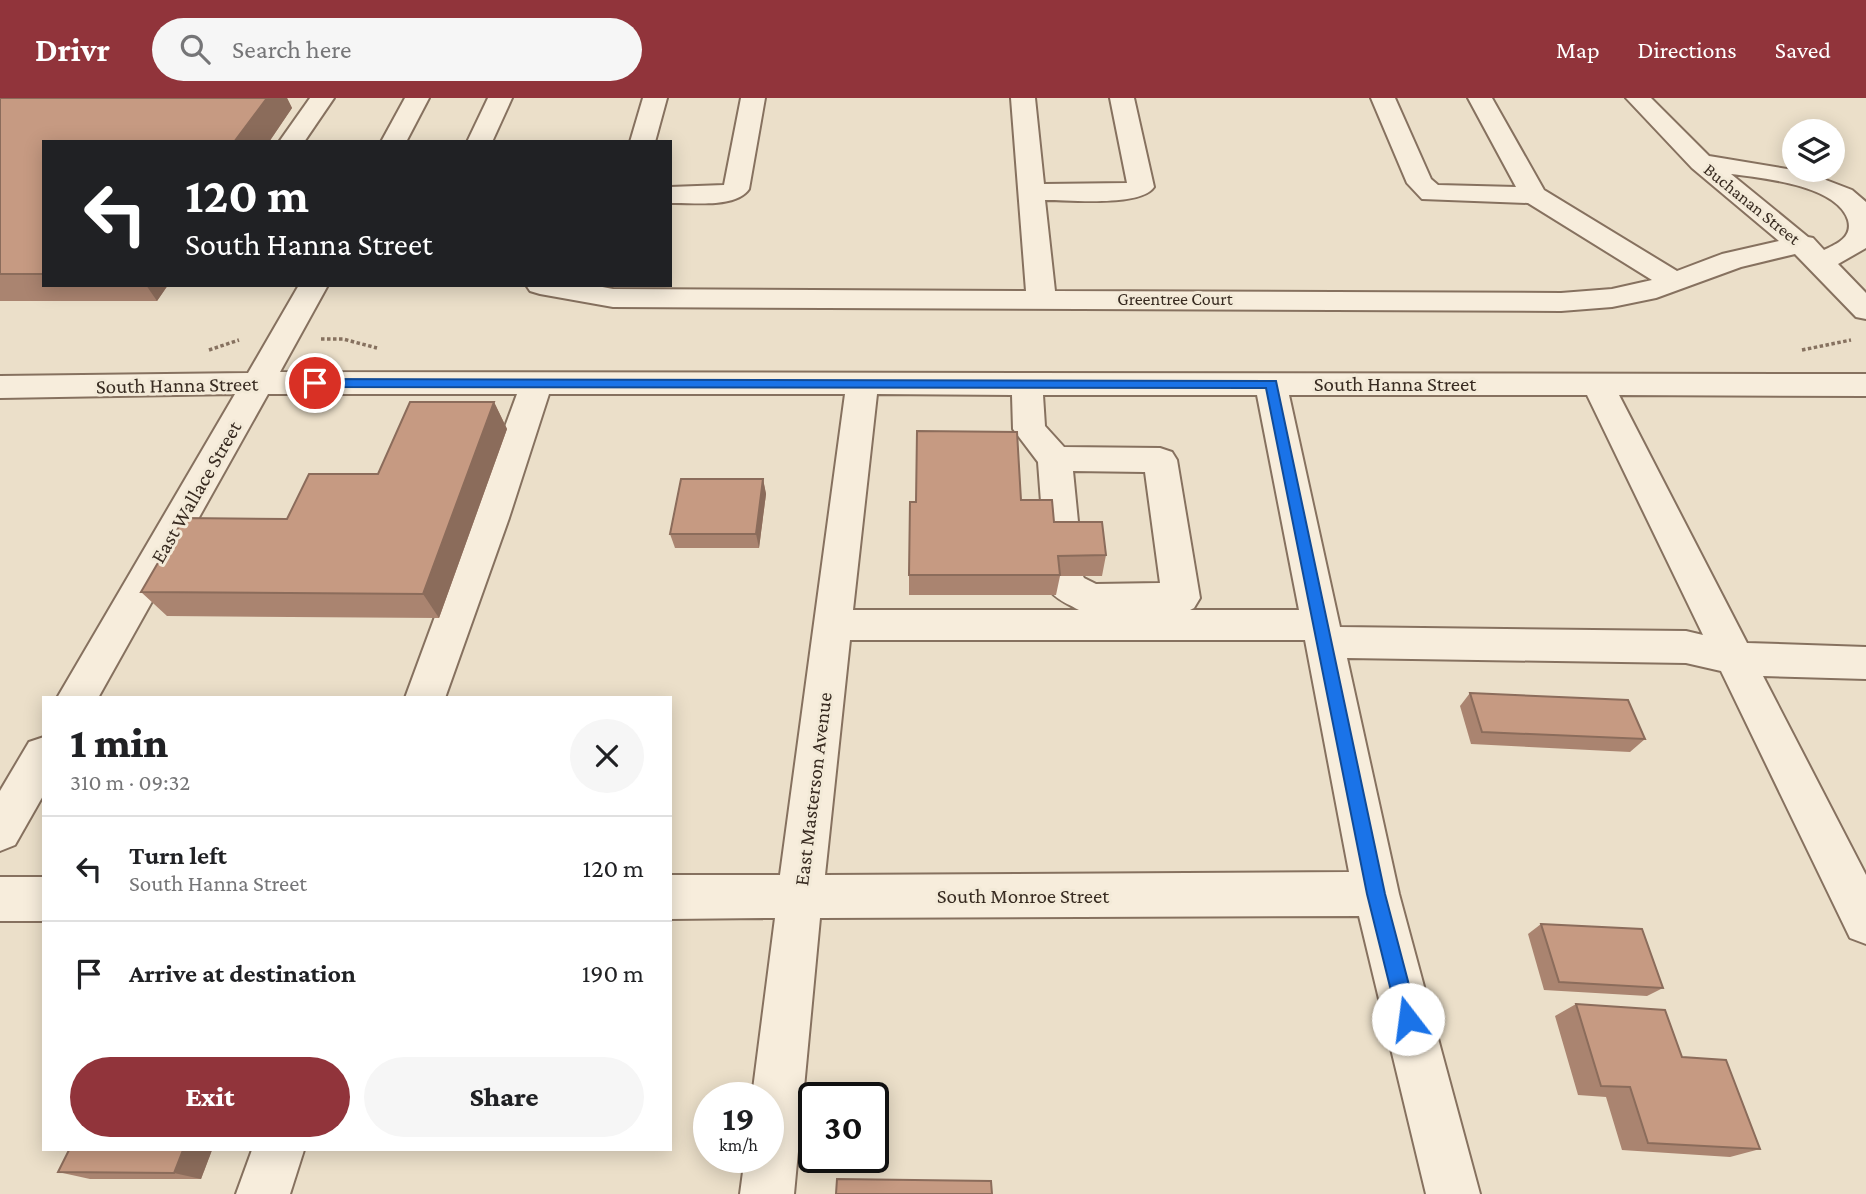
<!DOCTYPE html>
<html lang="en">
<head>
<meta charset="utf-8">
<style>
  body { margin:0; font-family:"Crimson Pro",serif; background:#f6f6f6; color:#202124; height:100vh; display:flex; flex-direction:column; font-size:26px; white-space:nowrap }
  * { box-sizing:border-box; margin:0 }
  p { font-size:23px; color:#757577 }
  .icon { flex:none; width:38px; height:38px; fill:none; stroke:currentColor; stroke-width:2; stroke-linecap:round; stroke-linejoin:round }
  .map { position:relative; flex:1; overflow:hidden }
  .drawer { position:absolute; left:42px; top:598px; width:630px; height:455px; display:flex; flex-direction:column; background:#fff; border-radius:0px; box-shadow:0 4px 18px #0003 }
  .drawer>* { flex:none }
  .top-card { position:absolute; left:42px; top:42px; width:630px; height:147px; border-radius:0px; box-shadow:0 4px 18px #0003; background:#202124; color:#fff; overflow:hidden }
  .fabs { position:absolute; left:1782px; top:21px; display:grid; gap:14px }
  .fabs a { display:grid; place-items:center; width:63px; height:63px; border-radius:50%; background:#fff; box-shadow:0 4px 18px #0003; font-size:35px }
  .speed { position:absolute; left:693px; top:984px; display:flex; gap:14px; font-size:35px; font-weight:700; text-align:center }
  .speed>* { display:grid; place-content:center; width:91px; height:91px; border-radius:50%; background:#fff; box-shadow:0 4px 18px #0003; line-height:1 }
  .speed small { font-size:18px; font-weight:400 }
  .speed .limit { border:4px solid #111; border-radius:10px; background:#fff; color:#111 }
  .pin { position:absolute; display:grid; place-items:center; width:60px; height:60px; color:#fff; margin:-30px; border:4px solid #fff; border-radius:50%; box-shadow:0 2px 7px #0007 }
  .me { position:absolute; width:77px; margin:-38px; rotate:345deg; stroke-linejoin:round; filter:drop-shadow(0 0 5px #0008) }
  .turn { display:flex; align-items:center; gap:24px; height:147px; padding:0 28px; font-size:32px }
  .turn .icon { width:91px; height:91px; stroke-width:2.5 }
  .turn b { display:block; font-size:49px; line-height:60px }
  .round { display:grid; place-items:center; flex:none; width:74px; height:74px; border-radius:37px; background:#f6f6f6 }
  .headline { display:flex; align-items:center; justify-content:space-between; height:119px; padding:0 28px }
  h1 { font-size:42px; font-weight:800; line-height:52px }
  .action { display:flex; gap:14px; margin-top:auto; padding:14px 28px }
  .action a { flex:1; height:80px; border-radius:42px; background:#91343b; color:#fff; font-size:28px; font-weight:800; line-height:80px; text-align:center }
  .action a+a { background:#f6f6f6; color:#202124 }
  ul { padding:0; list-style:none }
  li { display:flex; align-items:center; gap:21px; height:105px; padding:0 28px; border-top:2px solid #e0e0e0 }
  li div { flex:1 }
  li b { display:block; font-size:26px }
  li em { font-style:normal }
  header { display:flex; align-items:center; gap:42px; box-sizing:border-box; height:98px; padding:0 35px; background:#91343b; color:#fff }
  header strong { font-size:33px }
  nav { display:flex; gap:38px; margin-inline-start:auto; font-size:24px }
  .search { width:490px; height:63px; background:#f6f6f6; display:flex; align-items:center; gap:18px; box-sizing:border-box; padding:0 24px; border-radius:38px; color:#757577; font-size:26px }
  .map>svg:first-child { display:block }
</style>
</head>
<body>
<header>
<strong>Drivr</strong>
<div class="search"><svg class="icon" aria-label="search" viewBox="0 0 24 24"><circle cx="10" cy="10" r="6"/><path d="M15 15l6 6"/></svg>Search here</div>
<nav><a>Map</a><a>Directions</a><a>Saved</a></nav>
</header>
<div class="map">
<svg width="1866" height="1096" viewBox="0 0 1866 1096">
  <rect width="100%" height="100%" fill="#ebdfc9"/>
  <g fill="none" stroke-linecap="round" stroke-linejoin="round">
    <defs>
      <g id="minor">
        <polygon points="310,0 334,0 304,44 279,44"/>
        <polygon points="405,0 429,0 406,44 381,44"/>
        <polygon points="488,0 512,0 492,44 467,44"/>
        <polygon points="643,0 667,0 655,44 630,44"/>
        <path d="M741 0H765L749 91C735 111 692 104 670 105V89L724 87Z"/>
        <path d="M1011 0H1035L1044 86 1127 85 1110 0H1134L1154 89C1141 109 1070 102 1045 102L1055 193 1561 195 1612 191 1652 182 1528 105 1422 101 1407 85 1371 0H1395L1431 81 1438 87 1516 89 1468 0H1492L1544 92 1677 173 1722 156 1779 143 1692 70 1626 0H1651L1709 58 1805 74 1852 92 1866 104V150L1838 166 1866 195V221L1856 219 1795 156 1741 169 1656 200 1612 209 1561 213 613 209 540 196 530 193 526 187H592L613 191 1026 193ZM1731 76C1762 80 1837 87 1848 122 1853 139 1837 146 1824 152L1813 140 1808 139Z"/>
        <path d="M299 187H328L280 274 1866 276V298L1619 297 1747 545 1866 549V581L1763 578 1866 777V846L1850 840 1721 573 1686 565 1347 560 1399 796 1480 1096H1426L1359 818 820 820 794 1096H740L745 1059H768V999H752L775 820 670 821V777H780L845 296H549L509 420 445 600H405L517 296H268L98 600H57L235 296 0 300V278L248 275ZM877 296 1012 297 1013 331 1038 364 1044 444 1049 454 1062 458 1075 454 1080 444 1073 373 1145 374 1160 485 1096 486 1084 480 1078 468 1065 464 1052 468C1038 494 1058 501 1079 512H853ZM1043 297H1257L1299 512H1190L1194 510 1200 500 1177 362 1172 354 1160 350 1064 349 1045 328ZM1289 297H1587L1703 537 1686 533 1340 529ZM850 542H1305L1349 774 825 777Z"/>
        <polygon points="44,639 44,696 15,747 0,753 0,693 29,644"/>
        <rect x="0" y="779" width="44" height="44"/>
        <polygon points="252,1052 304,1052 290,1096 236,1096"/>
      </g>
    </defs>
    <use href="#minor" stroke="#86715f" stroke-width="4"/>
    <g stroke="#86715f" stroke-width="3.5" stroke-dasharray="3.5 2.5" stroke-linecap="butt">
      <polyline points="321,241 343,241 377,250"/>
      <polyline points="209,252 239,242"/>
      <polyline points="1802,252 1851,242"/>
    </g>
    <use href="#minor" fill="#f7eddc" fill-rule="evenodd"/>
  </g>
  <g fill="#aa8470">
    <polygon points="0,0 287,0 292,10 269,44 44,44 44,187 168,187 157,203 0,203"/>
    <polygon points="494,304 507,331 439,520 167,518 141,494 378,376"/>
    <polygon points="763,381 766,396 759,450 675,450 670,436"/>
    <polygon points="1021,402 1106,457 1102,478 1060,478 1056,497 909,497 909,477 916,404"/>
    <polygon points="1470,595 1645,641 1630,654 1471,646 1460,608"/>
    <polygon points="1541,826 1663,890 1647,898 1544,892 1528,836"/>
    <polygon points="1576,906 1682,959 1760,1051 1730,1059 1622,1052 1606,999 1578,997 1555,918"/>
    <polygon points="212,1052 201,1081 90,1081 58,1074"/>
  </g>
  <g fill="#8b6c5b">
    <polygon points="267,0 287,0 292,10 269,44 234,44"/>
    <polygon points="146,187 168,187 157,203"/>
    <polygon points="494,304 507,331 439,520 423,496"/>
    <polygon points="763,381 766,396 759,450 756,436"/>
    <polygon points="183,1052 212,1052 201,1081 174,1075"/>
  </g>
  <g fill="#c69a82" stroke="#8b6c5b" stroke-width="2">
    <polygon points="0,0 267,0 234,44 44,44 44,176 0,176"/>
    <polygon points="410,304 494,304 423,496 141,494 184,420 287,421 309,376 378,376"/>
    <polygon points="917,333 1017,334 1021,402 1052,402 1054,424 1102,424 1106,457 1058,458 1060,477 909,477 910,404 916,404"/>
    <polygon points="681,381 763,381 756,436 670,436"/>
    <polygon points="1470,595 1628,602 1645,641 1482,634"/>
    <polygon points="1541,826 1642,831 1663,890 1559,884"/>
    <polygon points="1576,906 1665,912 1682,959 1726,962 1760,1051 1648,1045 1630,989 1601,988"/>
    <polygon points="69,1052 183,1052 174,1075 58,1074"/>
    <polygon points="837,1081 991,1083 992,1096 836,1096"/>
  </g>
  <polygon fill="#1a73e8" stroke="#114b97" stroke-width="2" points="315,281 1276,283 1385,796 1418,921 1415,928 1408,931 1401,928 1398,921 1367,796 1266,290 310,289 310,282"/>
  <g text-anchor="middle" stroke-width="6" stroke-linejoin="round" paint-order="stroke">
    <g font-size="18" fill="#382b21" stroke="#f3ead8">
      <text transform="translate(1752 106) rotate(39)" y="6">Buchanan Street</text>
      <text x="1175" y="207">Greentree Court</text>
    </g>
    <g font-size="21" fill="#382b21" stroke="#f3ead8">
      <text x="1395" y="293">South Hanna Street</text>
      <text transform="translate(177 287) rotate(-1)" y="7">South Hanna Street</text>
      <text transform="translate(196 394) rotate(-60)" y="7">East Wallace Street</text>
      <text transform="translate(813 691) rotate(-83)" y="7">East Masterson Avenue</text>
      <text x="1023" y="805">South Monroe Street</text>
    </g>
  </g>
</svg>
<div class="fabs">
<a><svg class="icon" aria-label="layers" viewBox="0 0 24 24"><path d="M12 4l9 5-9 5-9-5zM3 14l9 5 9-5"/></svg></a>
</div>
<div class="speed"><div>19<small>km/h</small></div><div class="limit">30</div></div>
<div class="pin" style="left:315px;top:285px;background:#d93025"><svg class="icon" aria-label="arrive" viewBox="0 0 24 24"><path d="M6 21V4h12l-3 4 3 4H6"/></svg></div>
<svg class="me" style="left:1408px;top:921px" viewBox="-20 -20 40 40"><circle r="19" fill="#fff"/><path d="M0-13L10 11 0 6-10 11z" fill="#1a73e8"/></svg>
<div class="top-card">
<div class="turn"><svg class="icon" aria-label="left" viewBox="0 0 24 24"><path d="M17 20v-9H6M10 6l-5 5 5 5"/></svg><div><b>120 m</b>South Hanna Street</div></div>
</div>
<section class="drawer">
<div class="headline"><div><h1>1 min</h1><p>310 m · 09:32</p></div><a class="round"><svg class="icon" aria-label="close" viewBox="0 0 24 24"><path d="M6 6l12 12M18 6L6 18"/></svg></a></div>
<ul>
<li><svg class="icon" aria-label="left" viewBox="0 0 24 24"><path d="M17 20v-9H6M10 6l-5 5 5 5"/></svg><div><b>Turn left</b><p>South Hanna Street</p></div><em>120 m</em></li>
<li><svg class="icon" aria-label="arrive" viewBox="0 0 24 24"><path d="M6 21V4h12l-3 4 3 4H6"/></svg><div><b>Arrive at destination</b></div><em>190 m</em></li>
</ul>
<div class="action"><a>Exit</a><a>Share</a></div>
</section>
</div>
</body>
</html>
